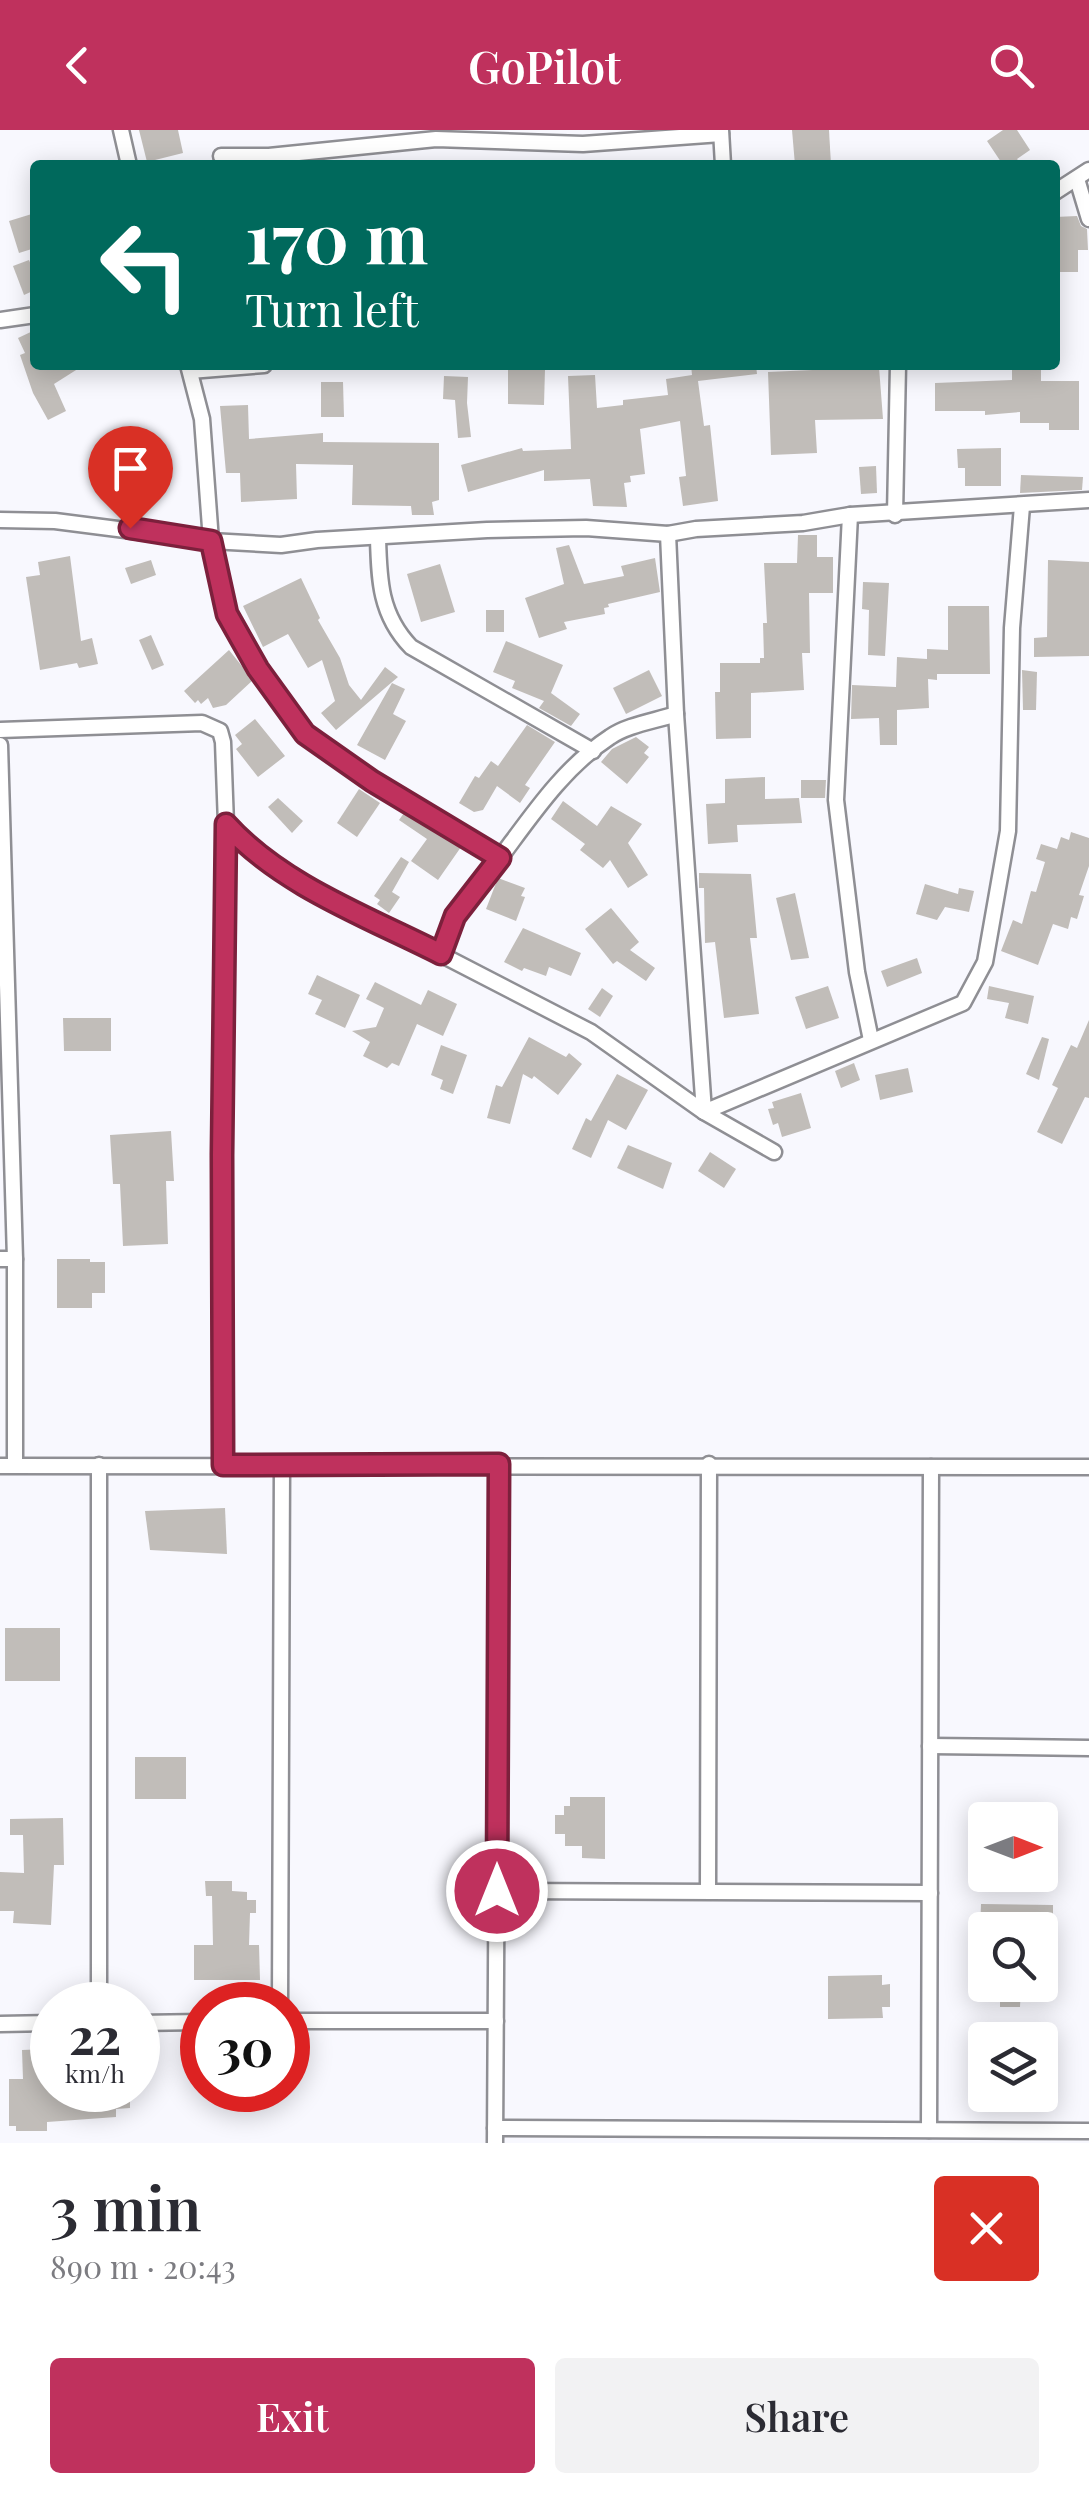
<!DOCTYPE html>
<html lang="en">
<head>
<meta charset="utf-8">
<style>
  body { margin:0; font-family:"Playfair Display",serif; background:#f2f2f3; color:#2b2b33; height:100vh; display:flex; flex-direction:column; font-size:38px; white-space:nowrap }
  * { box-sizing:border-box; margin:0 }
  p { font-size:32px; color:#7c7c81 }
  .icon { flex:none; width:55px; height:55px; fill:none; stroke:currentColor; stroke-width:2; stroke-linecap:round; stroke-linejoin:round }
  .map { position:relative; height:2013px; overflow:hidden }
  .details { display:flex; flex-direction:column; background:#fff; flex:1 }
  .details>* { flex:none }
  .top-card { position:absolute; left:30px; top:30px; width:1030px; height:210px; border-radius:10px; box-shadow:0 5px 25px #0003; background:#00695c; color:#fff; overflow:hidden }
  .needle { width:65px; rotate:90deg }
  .tools { position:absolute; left:968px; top:1672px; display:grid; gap:20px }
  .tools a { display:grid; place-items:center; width:90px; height:90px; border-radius:10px; background:#fff; box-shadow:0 5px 25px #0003; font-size:50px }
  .speed { position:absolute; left:30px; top:1852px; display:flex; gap:20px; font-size:50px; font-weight:700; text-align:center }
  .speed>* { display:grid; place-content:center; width:130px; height:130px; border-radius:50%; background:#fff; box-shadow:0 5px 25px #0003; line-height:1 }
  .speed small { font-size:25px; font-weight:400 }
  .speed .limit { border:15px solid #d22; background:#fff; color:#111 }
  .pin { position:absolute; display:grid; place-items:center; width:85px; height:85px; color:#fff; margin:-102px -42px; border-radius:50% 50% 50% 0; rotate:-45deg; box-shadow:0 0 10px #0007 }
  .pin .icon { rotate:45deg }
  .me { position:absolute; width:110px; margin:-55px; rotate:0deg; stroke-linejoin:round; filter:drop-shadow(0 0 8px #0008) }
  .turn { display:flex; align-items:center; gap:35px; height:210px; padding:0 50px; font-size:45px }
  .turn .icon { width:130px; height:130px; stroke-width:2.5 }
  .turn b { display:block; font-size:70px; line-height:85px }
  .round { display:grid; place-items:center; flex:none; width:105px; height:105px; border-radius:10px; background:#f2f2f3 }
  .summary { display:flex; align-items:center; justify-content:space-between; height:170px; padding:0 50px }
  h1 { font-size:60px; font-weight:600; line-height:75px }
  .button { display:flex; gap:20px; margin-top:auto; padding:20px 50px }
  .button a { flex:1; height:115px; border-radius:10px; background:#bf315d; color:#fff; font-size:40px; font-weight:600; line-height:115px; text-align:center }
  .button a+a { background:#f2f2f3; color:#2b2b33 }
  header { display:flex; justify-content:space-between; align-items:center; height:130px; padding:0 50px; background:#bf315d; color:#fff; font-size:45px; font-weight:600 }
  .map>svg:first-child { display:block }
</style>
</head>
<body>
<header><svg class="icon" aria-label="back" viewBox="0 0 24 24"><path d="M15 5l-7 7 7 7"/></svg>GoPilot<svg class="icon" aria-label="search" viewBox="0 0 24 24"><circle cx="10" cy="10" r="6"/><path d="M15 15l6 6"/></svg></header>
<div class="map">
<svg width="1089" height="2013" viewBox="0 0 1089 2013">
  <rect width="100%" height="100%" fill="#f8f8fe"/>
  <g fill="#c1bdb9">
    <polygon points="139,0 178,0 183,23 147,32"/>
    <polygon points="792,0 829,0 831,35 795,35"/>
    <polygon points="1003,0 1017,0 1030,20 1017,29 1022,35 1003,35 987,11"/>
    <polygon points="35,83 35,118 19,123 9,91"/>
    <polygon points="1077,86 1081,96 1087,99 1088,120 1078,120 1078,142 1055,142 1055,87"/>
    <polygon points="29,130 35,144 35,160 24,165 13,136"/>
    <polygon points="35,200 35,235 84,235 54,254 66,281 48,290 33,263 20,225 25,223 18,208"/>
    <polygon points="691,235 756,235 757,244 698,251 704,296 710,295 718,371 683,376 679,347 686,346 680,291 640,299 645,344 630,346 631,352 624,353 627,377 593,376 590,349 544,351 544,340 468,362 461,335 522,318 523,321 571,319 568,246 595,245 597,278 623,275 623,270 668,265 666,249 692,245"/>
    <polygon points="1012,235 1041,235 1041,251 1079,251 1079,300 1049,300 1049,293 1020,293 1020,282 985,285 985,281 935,281 935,253 1012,250"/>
    <polygon points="879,237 883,289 815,290 817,323 771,325 768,242"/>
    <polygon points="508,238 545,239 544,275 508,274"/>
    <polygon points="444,246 468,247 467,273 471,307 458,308 455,270 443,269"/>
    <polygon points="321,252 343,252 344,287 321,287"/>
    <polygon points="248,275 249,309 323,303 323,312 439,313 439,370 432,372 434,385 412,385 411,376 352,375 353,335 296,334 297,369 241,372 240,343 226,343 220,276"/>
    <polygon points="1001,318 1001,356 965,356 965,338 958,338 957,319"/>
    <polygon points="876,336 877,363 861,364 859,337"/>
    <polygon points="1021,345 1083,347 1082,360 1020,363"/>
    <polygon points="798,405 817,405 817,427 833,427 833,463 809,463 810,523 802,523 804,560 751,563 751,608 716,609 715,562 720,562 720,533 760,533 760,528 764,528 763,493 767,493 764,433 797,433"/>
    <polygon points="569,415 584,454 624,446 621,436 655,428 660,462 608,474 609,477 604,478 605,484 564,492 567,499 539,508 525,468 564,454 556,418"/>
    <polygon points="70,426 81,511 92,508 98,534 79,538 77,533 40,540 26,447 40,445 38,432"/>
    <polygon points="151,430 156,445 131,454 125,438"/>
    <polygon points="1048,430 1089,432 1089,526 1034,527 1034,508 1047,507"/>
    <polygon points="440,434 455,482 421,492 407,444"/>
    <polygon points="301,448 320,488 318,490 340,528 349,555 361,570 385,537 398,547 336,600 321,583 335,571 322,530 308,538 288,504 263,517 243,476"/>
    <polygon points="863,452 889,453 885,526 868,525 869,480 862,479"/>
    <polygon points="948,476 989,476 990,544 937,544 937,550 928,549 929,578 897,580 897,615 880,615 879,588 851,589 852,555 896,557 897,527 927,529 927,519 948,520"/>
    <rect x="486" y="480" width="18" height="22"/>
    <polygon points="151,505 164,535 152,540 139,510"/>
    <polygon points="506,511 563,535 551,563 580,584 571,596 539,578 544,571 512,558 515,551 493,542"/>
    <polygon points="229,520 253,550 226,575 213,578 208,568 201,574 198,570 195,573 184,561"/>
    <polygon points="649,540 662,566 626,584 613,558"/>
    <polygon points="1022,540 1037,542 1036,580 1023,580"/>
    <polygon points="392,553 405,559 393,584 406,591 385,630 357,615"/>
    <polygon points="255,589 285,626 258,647 236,619 242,614 235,605"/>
    <polygon points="527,595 555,612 525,655 530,658 520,673 497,656 483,680 474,682 459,673 475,646 479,648 491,631 498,636"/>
    <polygon points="636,607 649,617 644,623 649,627 627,654 601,632 612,619"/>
    <polygon points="765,647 765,669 799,668 802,693 737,695 738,712 708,714 706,674 725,673 725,649"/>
    <polygon points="801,650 826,650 825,668 801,668"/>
    <polygon points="359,659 380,673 357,707 337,693"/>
    <polygon points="278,668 303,691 292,703 268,677"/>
    <polygon points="563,671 597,696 611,676 642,694 628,713 648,745 628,758 610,730 603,738 580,720 585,714 551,689"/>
    <polygon points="404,683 461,717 438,750 411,731 427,709 399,690"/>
    <polygon points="1071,702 1089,708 1089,736 1079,765 1084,766 1077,789 1071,787 1068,799 1053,794 1038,835 1001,821 1013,790 1022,794 1031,761 1036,762 1045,732 1036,729 1041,714 1057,719 1061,707 1069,710"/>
    <polygon points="401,727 409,732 392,762 400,767 389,783 377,774 380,770 374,766"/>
    <polygon points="699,743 751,744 757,808 750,808 759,884 724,888 715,812 705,813 704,758 699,758"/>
    <polygon points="498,748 525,758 521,766 525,767 516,791 486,779"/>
    <polygon points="925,754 958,764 959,758 974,761 969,782 945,777 937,790 916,784"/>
    <polygon points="795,763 809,828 791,830 776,768"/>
    <polygon points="611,778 639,812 630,820 655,838 646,851 617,831 613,834 585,799"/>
    <polygon points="523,798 581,823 571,846 549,837 546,846 524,838 522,841 504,832"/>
    <polygon points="917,828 922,843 887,857 881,841"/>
    <polygon points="317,845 360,865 345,898 315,884 322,870 308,864"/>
    <polygon points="375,852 421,875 428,860 457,874 443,906 417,894 399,936 392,933 387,938 363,926 370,912 352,901 376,897 384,878 366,869"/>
    <polygon points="828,856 839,888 806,899 795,867"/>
    <polygon points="989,856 1034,866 1028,894 1005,888 1009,873 987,869"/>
    <polygon points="602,858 613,866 600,887 588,879"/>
    <polygon points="63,888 111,888 111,921 64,921"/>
    <polygon points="1089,890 1089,968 1085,967 1062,1014 1037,1002 1058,958 1052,955 1071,915 1077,918"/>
    <polygon points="529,907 566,927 569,923 582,934 558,965 534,946 532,949 523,944 510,994 487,988 496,955 502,957"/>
    <polygon points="1042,907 1049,909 1039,950 1026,944"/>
    <polygon points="441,915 467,925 453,964 440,959 443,950 431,945"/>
    <polygon points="854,933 860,950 841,958 835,941"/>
    <polygon points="908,938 913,962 880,970 875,945"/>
    <polygon points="617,944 648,960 626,1000 608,990 591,1028 572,1019 586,988 591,991"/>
    <polygon points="801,963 811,998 782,1007 778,993 773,995 768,979 774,978 772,972"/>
    <polygon points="171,1001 174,1051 166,1051 168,1114 123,1116 120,1054 113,1054 110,1005"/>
    <polygon points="628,1015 672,1033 663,1059 617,1038"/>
    <polygon points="710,1022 736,1039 724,1058 698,1041"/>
    <polygon points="57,1129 90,1129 90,1132 105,1132 105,1163 92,1163 92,1178 57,1178"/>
    <polygon points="225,1378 227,1424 150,1420 145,1381"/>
    <rect x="5" y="1498" width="55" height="53"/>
    <rect x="135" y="1627" width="51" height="42"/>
    <polygon points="570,1667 605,1667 605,1729 582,1728 582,1716 565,1716 565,1704 555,1704 555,1685 564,1685 564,1676 570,1676"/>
    <polygon points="63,1688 64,1735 54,1735 51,1795 13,1793 14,1781 0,1781 0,1742 24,1743 23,1705 10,1705 10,1689"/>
    <polygon points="205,1751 232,1751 232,1761 247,1762 247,1770 256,1770 256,1783 250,1783 249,1815 259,1815 260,1850 194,1850 194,1815 213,1815 212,1766 206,1766"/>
    <polygon points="981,1774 1053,1775 1053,1798 980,1800"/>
    <polygon points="882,1845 882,1855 890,1854 890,1877 882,1877 883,1888 828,1889 828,1846"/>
    <polygon points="1000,1855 1021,1855 1020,1877 1000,1877"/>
    <polygon points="47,1919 47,1953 52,1952 52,1960 130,1960 130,1978 116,1979 116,1987 47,1992 47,2001 16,2001 16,1996 9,1996 9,1949 23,1949 22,1920"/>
  </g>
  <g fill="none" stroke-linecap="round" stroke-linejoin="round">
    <defs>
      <g id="minor">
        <polyline points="121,0 129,35"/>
        <polyline points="721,0 723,35"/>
        <polyline points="221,26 269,26 436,9 583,14 721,4"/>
        <polyline points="1077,49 1089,89"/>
        <polyline points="1055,62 1089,40"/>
        <polyline points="0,190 35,185"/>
        <path d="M188 235 202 289 211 411 227 484 258 539 305 604 372 651 500 728C532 685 564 637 610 607 627 595 655 591 676 584"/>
        <polyline points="190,241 264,235"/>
        <polyline points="850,385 836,670 857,842 871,910"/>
        <polyline points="895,385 898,235"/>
        <polyline points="0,390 55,391 211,411 281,415 317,410 487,400 586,398 668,404 696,399 803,393 850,385 1089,370"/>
        <polyline points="668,404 676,584 704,982 963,873 985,832 1008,701 1012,498 1022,376"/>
        <path d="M378 408C379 450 380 485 411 517L593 621"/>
        <polyline points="0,600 202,593 220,601 223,612 226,694 222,875 223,1335"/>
        <polyline points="0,615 15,1129 15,1335"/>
        <polyline points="226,694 241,710 287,745 591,902 704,982 774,1022"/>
        <polyline points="441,825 455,786 500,728"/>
        <polyline points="0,1129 15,1129"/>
        <polyline points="99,1335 99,1875"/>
        <polyline points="0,1336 1089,1337"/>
        <polyline points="930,1616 1089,1618"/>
        <polyline points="497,1761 930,1763"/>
        <polyline points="708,1761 709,1334"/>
        <polyline points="280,1875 282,1335"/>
        <polyline points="288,1891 496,1891"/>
        <polyline points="138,1893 202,1892"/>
        <polyline points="0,1894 52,1893"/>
        <polyline points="495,1998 1089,2001"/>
        <polyline points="929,2000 931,1337"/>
        <polyline points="495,2013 499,1334"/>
      </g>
    </defs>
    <use href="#minor" stroke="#8f8f94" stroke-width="19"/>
    <use href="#minor" stroke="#fff" stroke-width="14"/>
  </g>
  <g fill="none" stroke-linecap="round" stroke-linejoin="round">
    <defs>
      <path id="route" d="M130 398 211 411 227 484 258 539 305 604 372 651 500 728 455 786 441 824C368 787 281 755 226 694L222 1025 223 1335 499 1334 497 1761"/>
    </defs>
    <use href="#route" stroke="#7c203c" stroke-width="25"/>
    <use href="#route" stroke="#bf315d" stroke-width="18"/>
  </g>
</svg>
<div class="tools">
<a><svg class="needle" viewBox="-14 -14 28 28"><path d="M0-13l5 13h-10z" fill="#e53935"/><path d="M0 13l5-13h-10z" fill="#7c7c81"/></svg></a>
<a><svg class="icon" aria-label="search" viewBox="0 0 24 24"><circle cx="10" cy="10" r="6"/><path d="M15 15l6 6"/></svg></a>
<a><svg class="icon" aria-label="layers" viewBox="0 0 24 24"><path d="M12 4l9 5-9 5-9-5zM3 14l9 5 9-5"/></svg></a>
</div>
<div class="speed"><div>22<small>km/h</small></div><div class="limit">30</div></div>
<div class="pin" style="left:130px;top:398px;background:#d93025"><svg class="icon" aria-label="arrive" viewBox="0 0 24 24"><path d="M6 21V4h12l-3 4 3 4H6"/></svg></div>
<svg class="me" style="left:497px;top:1761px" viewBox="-20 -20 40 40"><circle r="17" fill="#bf315d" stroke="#fff" stroke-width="3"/><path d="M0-11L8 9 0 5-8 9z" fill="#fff"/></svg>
<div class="top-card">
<div class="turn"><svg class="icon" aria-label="left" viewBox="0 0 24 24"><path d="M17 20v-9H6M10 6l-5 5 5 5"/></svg><div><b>170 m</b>Turn left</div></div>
</div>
</div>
<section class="details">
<div class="summary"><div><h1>3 min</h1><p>890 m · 20:43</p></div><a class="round" style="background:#d93025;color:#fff"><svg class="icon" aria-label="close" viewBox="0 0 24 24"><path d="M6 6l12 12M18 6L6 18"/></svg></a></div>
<div class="button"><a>Exit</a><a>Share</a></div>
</section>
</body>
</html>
